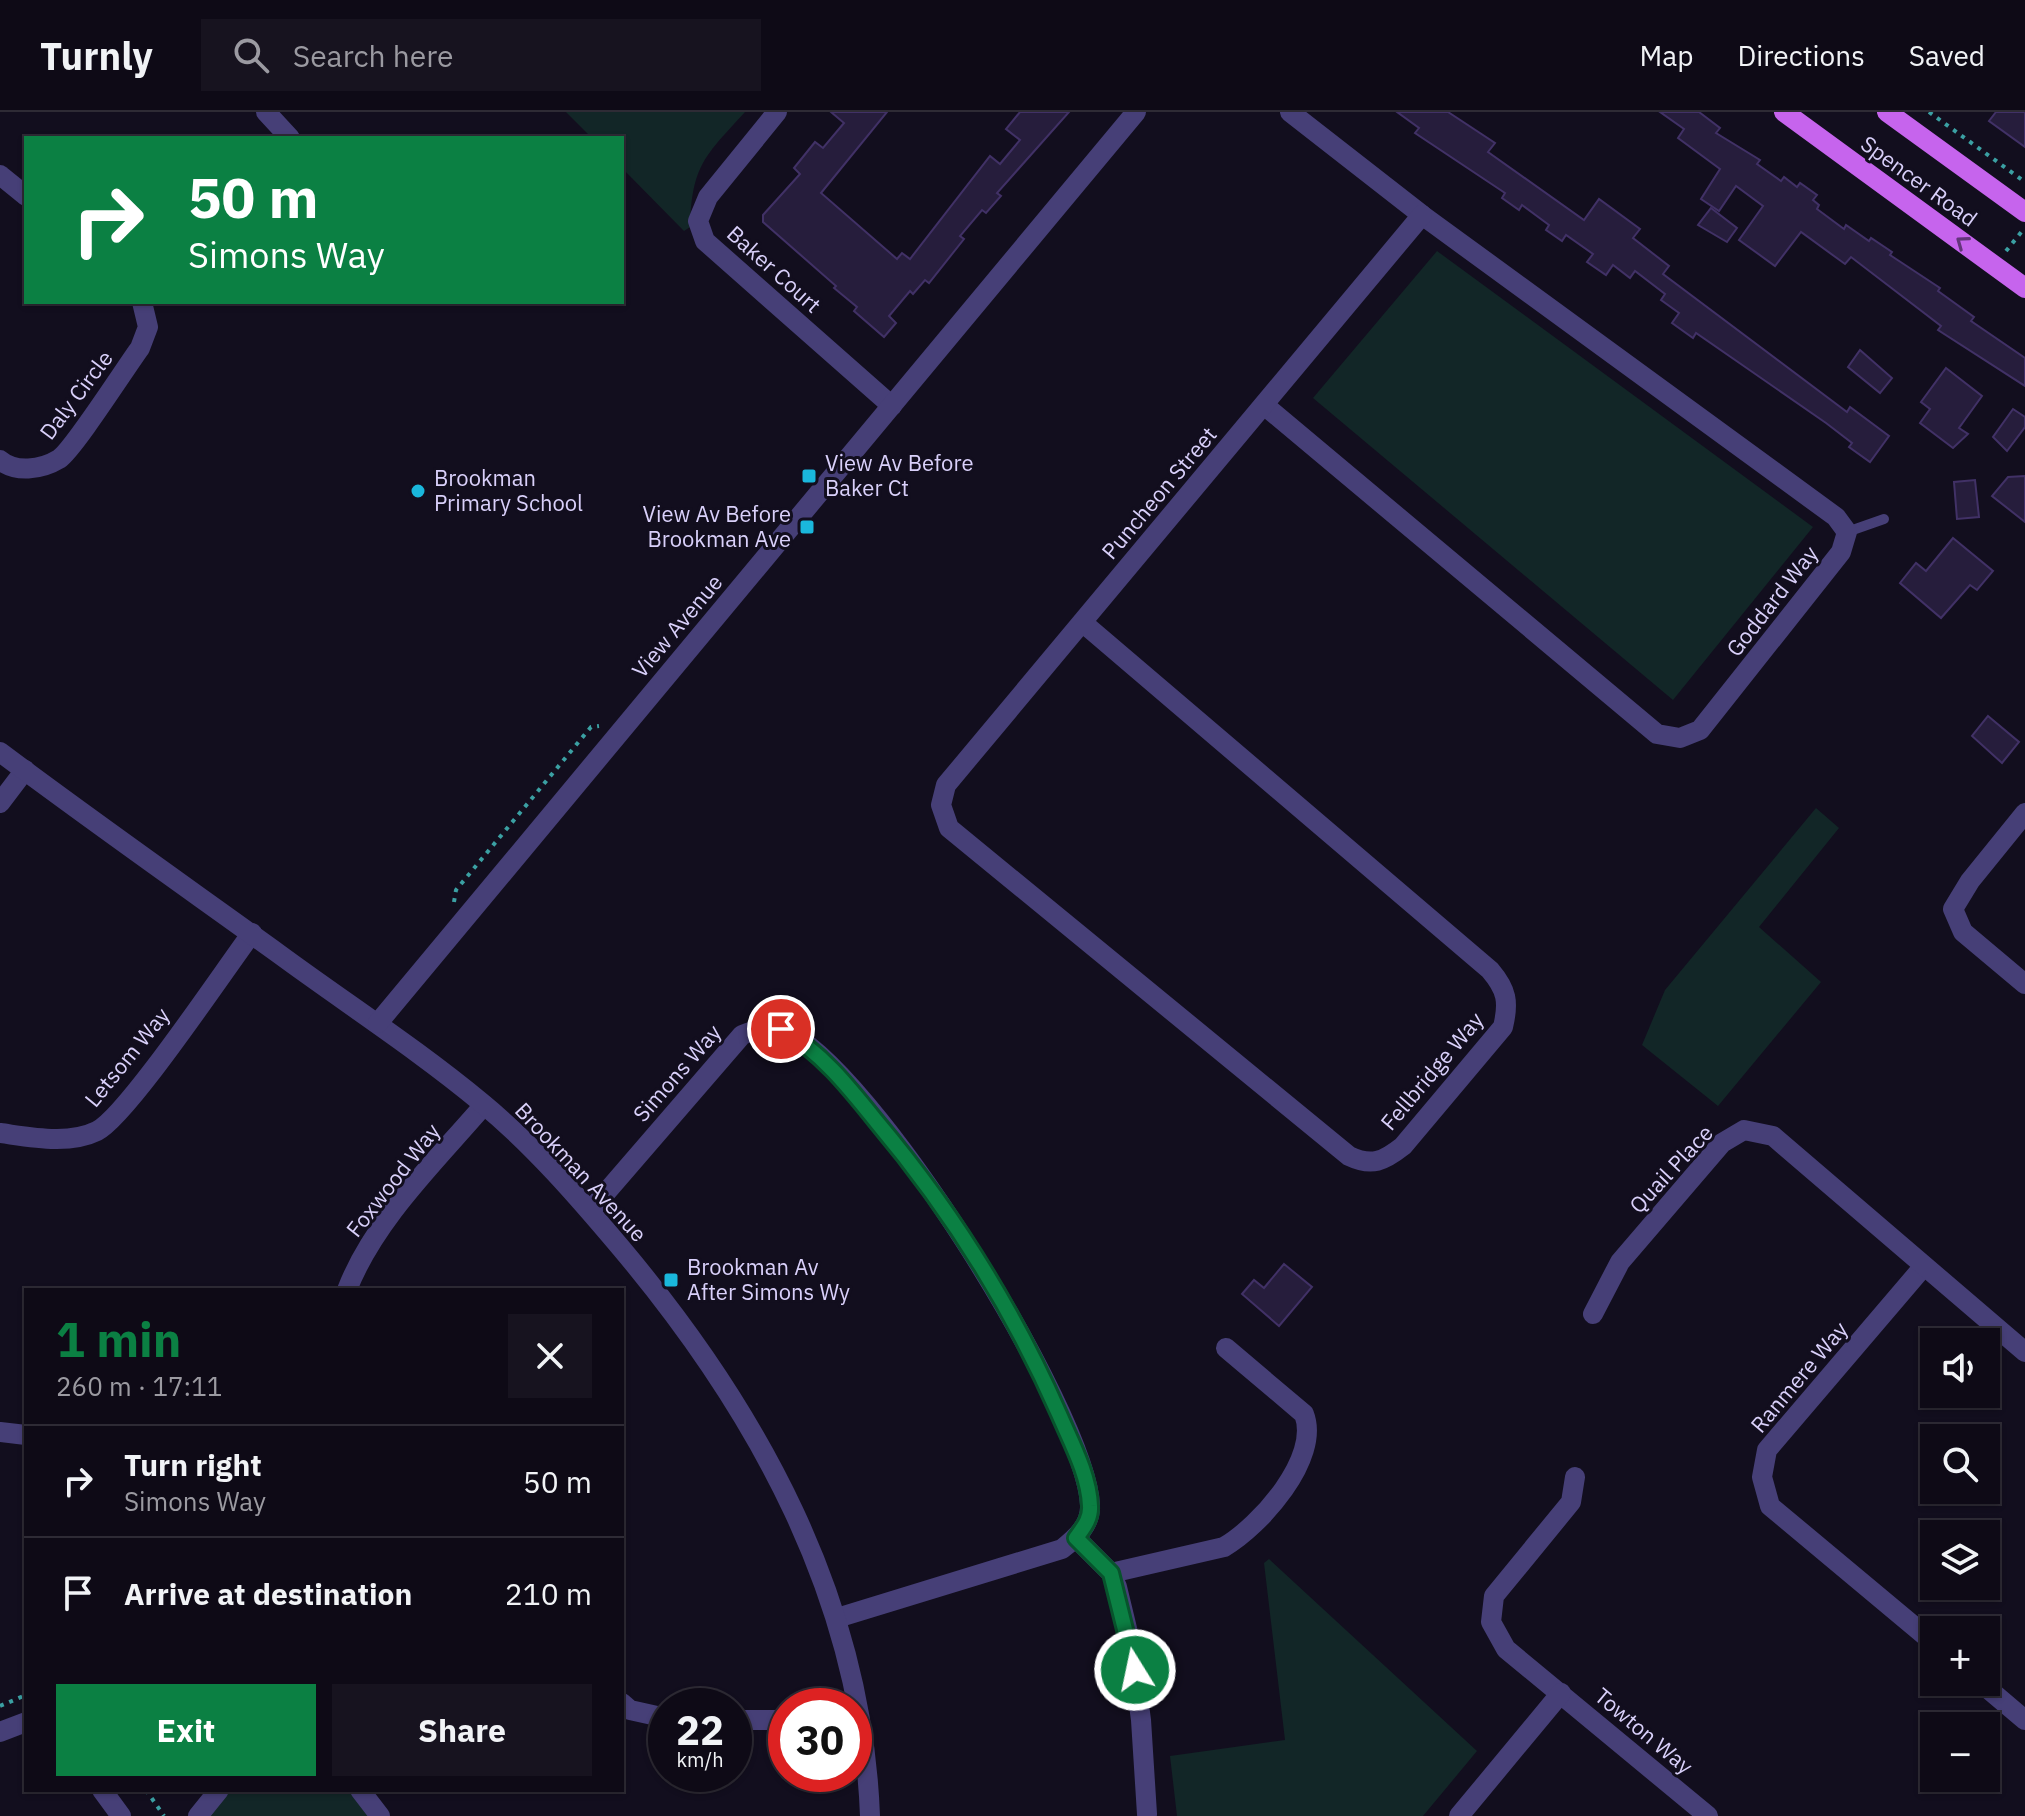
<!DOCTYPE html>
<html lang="en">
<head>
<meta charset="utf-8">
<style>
  body { margin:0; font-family:"IBM Plex Sans",sans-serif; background:#17131f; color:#f1f3f6; height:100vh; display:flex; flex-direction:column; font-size:30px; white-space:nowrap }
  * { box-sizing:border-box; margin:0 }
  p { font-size:26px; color:#9b9aa1 }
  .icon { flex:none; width:44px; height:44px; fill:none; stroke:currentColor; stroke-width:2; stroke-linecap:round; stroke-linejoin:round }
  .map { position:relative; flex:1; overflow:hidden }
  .sheet { position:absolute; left:24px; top:1176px; width:600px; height:504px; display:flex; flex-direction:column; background:#0e0a16; border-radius:0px; box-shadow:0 2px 6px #0004,0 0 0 2px #2e2b35 }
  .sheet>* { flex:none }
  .hud { position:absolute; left:24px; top:24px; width:600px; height:168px; border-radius:0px; box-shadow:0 2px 6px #0004,0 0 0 2px #2e2b35; background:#0b8043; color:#fff; overflow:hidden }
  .tools { position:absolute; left:1920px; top:1216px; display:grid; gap:16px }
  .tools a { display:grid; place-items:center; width:80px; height:80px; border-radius:0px; background:#0e0a16; box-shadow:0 2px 6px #0004,0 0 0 2px #2e2b35; font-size:40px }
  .speed { position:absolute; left:648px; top:1576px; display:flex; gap:16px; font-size:40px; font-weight:700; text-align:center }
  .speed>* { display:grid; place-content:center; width:104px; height:104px; border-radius:50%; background:#0e0a16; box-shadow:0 2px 6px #0004,0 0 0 2px #2e2b35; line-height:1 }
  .speed small { font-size:20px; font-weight:400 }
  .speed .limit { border:12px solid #d22; background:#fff; color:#111 }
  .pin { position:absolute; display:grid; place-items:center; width:68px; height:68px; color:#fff; margin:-34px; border:4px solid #fff; border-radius:50%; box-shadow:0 2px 8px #0007 }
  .me { position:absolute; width:88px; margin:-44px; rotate:350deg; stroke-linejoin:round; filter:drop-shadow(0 0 6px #0008) }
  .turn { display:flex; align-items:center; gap:28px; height:168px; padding:0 32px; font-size:36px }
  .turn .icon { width:104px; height:104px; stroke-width:2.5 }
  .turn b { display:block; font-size:56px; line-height:68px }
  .round { display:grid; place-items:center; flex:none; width:84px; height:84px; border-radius:0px; background:#17131f }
  .overview { display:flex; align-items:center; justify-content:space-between; height:136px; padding:0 32px }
  h1 { font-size:48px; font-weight:700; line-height:60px; color:#0b8043 }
  .action { display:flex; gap:16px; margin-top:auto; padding:16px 32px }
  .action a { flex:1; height:92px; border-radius:0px; background:#0b8043; color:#fff; font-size:32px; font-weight:700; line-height:92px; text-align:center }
  .action a+a { background:#17131f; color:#f1f3f6 }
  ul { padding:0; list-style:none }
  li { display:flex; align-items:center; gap:24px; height:112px; padding:0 32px; border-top:2px solid #2e2b35 }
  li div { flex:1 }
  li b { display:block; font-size:30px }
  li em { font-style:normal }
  header { display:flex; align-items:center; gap:48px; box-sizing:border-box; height:112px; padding:0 40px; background:#0e0a16; border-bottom:2px solid #2e2b35 }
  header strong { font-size:38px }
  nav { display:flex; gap:44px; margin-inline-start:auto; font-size:28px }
  .search { width:560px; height:72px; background:#17131f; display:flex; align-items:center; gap:20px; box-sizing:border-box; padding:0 28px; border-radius:0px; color:#9b9aa1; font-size:30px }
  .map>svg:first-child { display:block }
</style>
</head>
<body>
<header>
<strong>Turnly</strong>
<div class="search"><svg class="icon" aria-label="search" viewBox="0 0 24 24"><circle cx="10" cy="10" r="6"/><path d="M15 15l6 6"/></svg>Search here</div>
<nav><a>Map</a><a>Directions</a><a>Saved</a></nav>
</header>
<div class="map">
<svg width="2025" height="1704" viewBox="0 0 2025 1704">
  <rect width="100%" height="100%" fill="#120e1e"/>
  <g fill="#122627">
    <path d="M566 0H745C705 44 692 53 690 115L684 119 622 56V26H592Z"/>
    <polygon points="1437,139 1813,415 1673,588 1313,286"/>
    <polygon points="1816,696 1839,716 1759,815 1821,870 1718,994 1642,933 1665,878"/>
    <polygon points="1269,1447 1477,1639 1423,1704 1177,1704 1170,1644 1285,1628 1264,1451"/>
    <polygon points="229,1678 350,1678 369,1704 207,1704"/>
  </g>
  <g fill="#261d3c" stroke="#413166" stroke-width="2">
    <polygon points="831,0 887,0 821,81 897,147 902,141 910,147 990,44 1000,52 1020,28 1006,17 1020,0 1069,0 997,81 1001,84 986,101 982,98 960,124 964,127 929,171 925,168 913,182 910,179 889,204 896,211 884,225 854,199 857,195 834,176 836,174 763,110 763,103 800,62 794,56 815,30 823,36 844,11"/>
    <polygon points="1397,0 1448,0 1495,31 1488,40 1584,108 1599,87 1640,117 1633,126 1669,154 1663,162 1847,300 1850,295 1889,324 1870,350 1849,335 1852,331 1826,311 1696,221 1693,226 1672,211 1679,201 1661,188 1665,182 1635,159 1630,166 1613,153 1606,163 1587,150 1593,142 1566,123 1562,129 1546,118 1549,113 1522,93 1519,98 1502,86 1505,81 1415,21 1419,16"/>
    <polygon points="1660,0 1699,0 1720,16 1716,21 1760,48 1757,52 1781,69 1784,65 1797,75 1800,71 1817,83 1813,88 1819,93 1817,97 1844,117 1846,113 1869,129 1871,126 1892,140 1890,143 1940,176 1938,179 1974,205 1971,209 2025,246 2025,274 1938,218 1941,214 1851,145 1845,152 1801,120 1775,154 1739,128 1763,94 1736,74 1719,99 1701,87 1720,57 1678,26 1684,17"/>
    <polygon points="1996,0 2025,0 2025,35 1989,9"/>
    <polygon points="1711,96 1737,116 1727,130 1698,113"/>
    <polygon points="1860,238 1892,266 1880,281 1848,255"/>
    <polygon points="1946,256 1982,284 1959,316 1968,322 1953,336 1920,311 1930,297 1921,290"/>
    <polygon points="2013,297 2025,305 2025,315 2007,339 1993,325"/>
    <polygon points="2025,364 2025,410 1992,384 2008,365"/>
    <polygon points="1975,368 1979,405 1957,407 1954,370"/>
    <polygon points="1953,426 1993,459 1977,478 1970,473 1941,506 1900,471 1916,451 1926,459"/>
    <polygon points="1988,604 2019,630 2002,651 1972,624"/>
    <polygon points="1284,1152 1312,1175 1279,1214 1242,1182 1254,1168 1264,1176"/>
  </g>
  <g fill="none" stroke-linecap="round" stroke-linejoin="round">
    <g stroke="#3ba0a3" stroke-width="4" stroke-dasharray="4 6" stroke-linecap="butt">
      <polyline points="1929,0 2025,70"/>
      <polyline points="2006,139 2023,118"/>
      <polyline points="454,790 456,778 591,615 599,614"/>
      <polyline points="0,1594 26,1583"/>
      <polyline points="146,1678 164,1704"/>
    </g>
    <polyline stroke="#463f77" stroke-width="10" points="1847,420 1884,407"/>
    <g stroke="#463f77" stroke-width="20">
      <polyline points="266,0 290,26"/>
      <polyline points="777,0 708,85 698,109 705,129 892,294"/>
      <polyline points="0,63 26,84"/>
      <polyline points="1264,293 1657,622 1680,626 1700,618 1841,440 1847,420 1836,405 1422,103 1290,0"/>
      <path d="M0 348C15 361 41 358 59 347 73 338 126 255 140 236L148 215 142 190"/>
      <path d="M1082 510 1490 858C1507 878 1509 890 1503 915L1403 1034C1384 1049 1372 1055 1349 1044L949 716 941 693 946 673 1422 103"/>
      <polyline points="0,691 25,658"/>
      <polyline points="2025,701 1970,769 1953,797 1963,820 2025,872"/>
      <path d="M0 1021C30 1025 69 1033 97 1019 127 1004 225 857 252 821"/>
      <path d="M590 1099 742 923C755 918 769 913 783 918 869 951 1086 1300 1090 1393 1091 1413 1076 1426 1062 1437L837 1506"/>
      <polyline points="1924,1154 1767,1338 1762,1365 1770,1394 1934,1531"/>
      <path d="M347 1178C374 1108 436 1049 484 993"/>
      <polyline points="1593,1202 1620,1150 1722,1031 1744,1018 1773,1024 2025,1240"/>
      <polyline points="0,1320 26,1323"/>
      <polyline points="1575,1365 1571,1390 1494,1484 1491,1510 1506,1537 1708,1704"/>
      <polyline points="1076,1426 1111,1461 1117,1475 1131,1533 1141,1608 1147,1702"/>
      <path d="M1111 1461 1224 1435C1260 1414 1321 1346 1304 1302L1226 1236"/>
      <polyline points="1980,1570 2025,1608"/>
      <polyline points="622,1591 630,1598 666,1606"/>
      <polyline points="734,1608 786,1608"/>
      <polyline points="0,1620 26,1610"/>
      <polyline points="102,1678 121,1704"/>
      <polyline points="360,1678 380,1704"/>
      <polyline points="198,1704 219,1678"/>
      <polyline points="1459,1704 1561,1581"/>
    </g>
    <g stroke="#463f77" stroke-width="20">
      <path d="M0 640C92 709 186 775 279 842 347 892 417 937 482 991 533 1033 578 1085 621 1136 758 1299 862 1487 870 1704"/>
      <polyline points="378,911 1136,0"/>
    </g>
    <g stroke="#c664ed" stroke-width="20">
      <polyline points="1784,0 2025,176"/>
      <polyline points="1887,0 2025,100"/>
    </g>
  </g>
  <defs><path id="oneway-chevron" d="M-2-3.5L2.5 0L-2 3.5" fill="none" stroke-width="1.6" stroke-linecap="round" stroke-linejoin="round" transform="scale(2)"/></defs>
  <use stroke="#63357b" href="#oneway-chevron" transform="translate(1962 130) rotate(-144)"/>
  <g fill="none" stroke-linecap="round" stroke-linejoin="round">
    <defs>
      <path id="route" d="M781 917C820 939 848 974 876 1009 951 1098 1012 1195 1059 1302 1071 1330 1089 1363 1090 1394 1091 1407 1083 1416 1076 1426L1111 1461 1135 1558"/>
    </defs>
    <use href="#route" stroke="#07532c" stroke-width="20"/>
    <use href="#route" stroke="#0b8043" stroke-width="14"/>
  </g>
  <g fill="#1ab7dc" stroke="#120e1e" stroke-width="3">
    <rect x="801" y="356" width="16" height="16" rx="4"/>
    <circle cx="418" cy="379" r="8"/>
    <rect x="799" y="407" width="16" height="16" rx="4"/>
    <rect x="663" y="1160" width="16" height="16" rx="4"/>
  </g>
  <g text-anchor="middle" stroke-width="6" stroke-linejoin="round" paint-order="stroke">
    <g font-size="22" fill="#d9d0fa" stroke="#120e1e">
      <text transform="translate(1919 69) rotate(36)" y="8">Spencer Road</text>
      <text transform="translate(774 157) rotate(42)" y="8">Baker Court</text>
      <text transform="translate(76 283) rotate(-53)" y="8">Daly Circle</text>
      <text transform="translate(1159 381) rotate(-50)" y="8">Puncheon Street</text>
      <text transform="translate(1772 489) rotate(-52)" y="8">Goddard Way</text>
      <text transform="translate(677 514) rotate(-50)" y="8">View Avenue</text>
      <text transform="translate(127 945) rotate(-51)" y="8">Letsom Way</text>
      <text transform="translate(1432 959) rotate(-50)" y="8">Fellbridge Way</text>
      <text transform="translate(677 961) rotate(-49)" y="8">Simons Way</text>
      <text transform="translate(1671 1057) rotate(-47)" y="8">Quail Place</text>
      <text transform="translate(581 1060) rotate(47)" y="8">Brookman Avenue</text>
      <text transform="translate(393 1068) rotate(-52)" y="8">Foxwood Way</text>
      <text transform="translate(1799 1265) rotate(-50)" y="8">Ranmere Way</text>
      <text transform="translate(1644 1619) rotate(40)" y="8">Towton Way</text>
    </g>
    <g font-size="22" fill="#d9d0fa" stroke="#120e1e" text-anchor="start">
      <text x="825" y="359">View Av Before<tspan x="825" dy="25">Baker Ct</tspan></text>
      <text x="434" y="374">Brookman<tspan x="434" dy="25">Primary School</tspan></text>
      <text x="791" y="410" text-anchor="end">View Av Before<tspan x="791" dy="25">Brookman Ave</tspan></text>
      <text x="687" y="1163">Brookman Av<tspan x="687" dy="25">After Simons Wy</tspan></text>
    </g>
  </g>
</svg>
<div class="tools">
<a><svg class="icon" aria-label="sound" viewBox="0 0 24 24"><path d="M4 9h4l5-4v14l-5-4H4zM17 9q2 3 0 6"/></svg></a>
<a><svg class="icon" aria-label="search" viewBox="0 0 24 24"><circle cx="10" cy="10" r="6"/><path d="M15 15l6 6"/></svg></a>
<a><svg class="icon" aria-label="layers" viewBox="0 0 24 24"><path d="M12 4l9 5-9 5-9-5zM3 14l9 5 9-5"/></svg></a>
<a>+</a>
<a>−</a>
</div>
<div class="speed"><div>22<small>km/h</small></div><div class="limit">30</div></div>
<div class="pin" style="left:781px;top:917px;background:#d93025"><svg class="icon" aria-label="arrive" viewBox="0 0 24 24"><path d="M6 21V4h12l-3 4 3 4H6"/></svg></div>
<svg class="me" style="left:1135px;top:1558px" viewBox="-20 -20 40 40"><circle r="17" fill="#0b8043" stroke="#fff" stroke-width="3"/><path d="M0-11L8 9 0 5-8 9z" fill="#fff"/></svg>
<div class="hud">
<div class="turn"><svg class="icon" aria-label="right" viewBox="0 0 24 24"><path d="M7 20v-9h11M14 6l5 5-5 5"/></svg><div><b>50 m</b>Simons Way</div></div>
</div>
<section class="sheet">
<div class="overview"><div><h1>1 min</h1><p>260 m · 17:11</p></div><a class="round"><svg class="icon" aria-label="close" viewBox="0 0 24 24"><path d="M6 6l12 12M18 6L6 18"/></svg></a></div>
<ul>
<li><svg class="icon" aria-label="right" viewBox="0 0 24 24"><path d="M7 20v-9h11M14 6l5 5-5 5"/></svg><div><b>Turn right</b><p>Simons Way</p></div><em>50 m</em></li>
<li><svg class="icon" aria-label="arrive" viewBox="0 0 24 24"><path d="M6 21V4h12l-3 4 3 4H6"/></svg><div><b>Arrive at destination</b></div><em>210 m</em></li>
</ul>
<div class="action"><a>Exit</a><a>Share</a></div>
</section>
</div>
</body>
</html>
